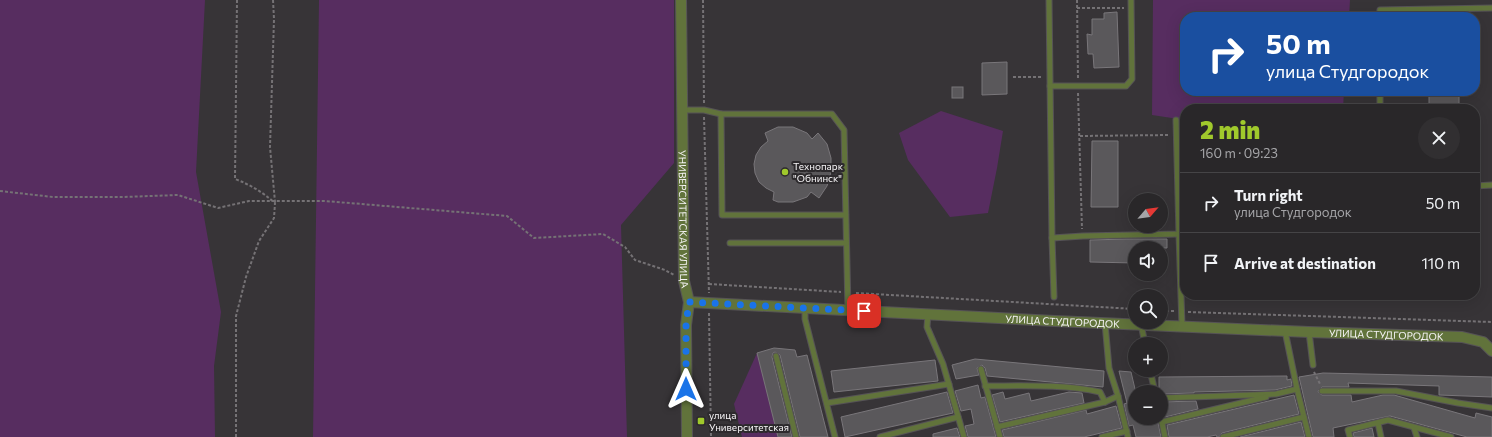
<!DOCTYPE html>
<html lang="en">
<head>
<meta charset="utf-8">
<style>
  body { margin:0; font-family:Commissioner,sans-serif; background:#312f31; color:#f1f3f6; height:100vh; display:flex; flex-direction:column; font-size:15px; white-space:nowrap }
  * { box-sizing:border-box; margin:0 }
  p { font-size:13px; color:#a5a5a8 }
  .icon { flex:none; width:22px; height:22px; fill:none; stroke:currentColor; stroke-width:2; stroke-linecap:round; stroke-linejoin:round }
  .map { position:relative; flex:1; overflow:hidden }
  .details { position:absolute; left:1180px; top:104px; width:300px; height:196px; display:flex; flex-direction:column; background:#292729; border-radius:16px; box-shadow:0 4px 16px #0002,0 0 0 1px #454446 }
  .details>* { flex:none }
  .guide { position:absolute; left:1180px; top:12px; width:300px; height:84px; border-radius:16px; box-shadow:0 4px 16px #0002,0 0 0 1px #454446; background:#1a4fa0; color:#fff; overflow:hidden }
  .needle { width:26px; rotate:62deg }
  .buttons { position:absolute; left:1128px; top:193px; display:grid; gap:8px }
  .buttons a { display:grid; place-items:center; width:40px; height:40px; border-radius:50%; background:#292729; box-shadow:0 4px 16px #0002,0 0 0 1px #454446; font-size:20px }
  .pin { position:absolute; display:grid; place-items:center; width:34px; height:34px; color:#fff; margin:-17px; border-radius:8px; box-shadow:0 2px 6px #0006 }
  .me { position:absolute; width:44px; margin:-22px; rotate:0deg; stroke-linejoin:round; filter:drop-shadow(0 0 3px #0008) }
  .turn { display:flex; align-items:center; gap:14px; height:84px; padding:0 20px; font-size:18px }
  .turn .icon { width:52px; height:52px; stroke-width:2.5 }
  .turn b { display:block; font-size:28px; line-height:34px }
  .round { display:grid; place-items:center; flex:none; width:42px; height:42px; border-radius:21px; background:#312f31 }
  .summary { display:flex; align-items:center; justify-content:space-between; height:68px; padding:0 20px }
  h1 { font-size:24px; font-weight:800; line-height:30px; color:#a0c92c }
  ul { padding:0; list-style:none }
  li { display:flex; align-items:center; gap:12px; height:60px; padding:0 20px; border-top:1px solid #454446 }
  li div { flex:1 }
  li b { display:block; font-size:15px }
  li em { font-style:normal }
  .map>svg:first-child { display:block }
</style>
</head>
<body>
<div class="map">
<svg width="1492" height="437" viewBox="0 0 1492 437">
  <rect width="100%" height="100%" fill="#373437"/>
  <g fill="#572d60">
    <polygon points="0,0 205,0 196,172 221,312 214,366 215,437 0,437"/>
    <polygon points="319,0 674,0 674,163 621,225 627,437 313,437"/>
    <polygon points="1153,0 1350,0 1349,17 1185,17 1185,91 1344,91 1343,109 1185,109 1185,120 1152,115"/>
    <polygon points="941,111 1003,131 997,168 988,213 950,217 908,160 899,133"/>
    <polygon points="757,353 778,437 742,437 734,404"/>
  </g>
  <g fill="#5a585b" stroke="#79767a">
    <polygon points="1117,12 1119,67 1094,68 1093,54 1088,54 1087,34 1092,35 1092,19 1104,19 1104,13"/>
    <polygon points="1007,62 1007,94 982,95 982,63"/>
    <rect x="952" y="87" width="11" height="11"/>
    <rect x="1429" y="91" width="30" height="18"/>
    <polygon points="778,127 793,127 807,133 812,139 818,133 827,144 831,158 831,172 827,186 819,198 811,192 807,197 793,202 778,202 773,200 774,192 766,188 759,182 755,173 754,164 756,155 761,147 768,141 765,133"/>
    <polygon points="1092,141 1118,141 1118,207 1091,207"/>
    <polygon points="1127,239 1167,239 1167,248 1135,248 1135,263 1090,262 1090,240"/>
    <polygon points="774,348 795,350 797,357 807,355 828,437 800,437 780,355 775,352 773,353 772,357 792,437 778,437 757,353"/>
    <polygon points="975,359 1104,371 1103,387 987,376 985,368 982,365 977,368 979,375 956,379 952,365"/>
    <polygon points="935,360 938,381 834,392 831,371"/>
    <polygon points="1119,371 1131,372 1135,389 1135,418 1157,418 1161,437 1136,437 1133,425 1129,426 1124,404 1127,403"/>
    <polygon points="1323,373 1492,377 1492,397 1439,395 1439,386 1348,383 1349,387 1322,387 1318,391 1319,393 1322,395 1351,395 1352,402 1383,395 1394,395 1475,418 1476,413 1492,417 1492,437 1467,437 1390,416 1333,428 1334,437 1313,437 1299,377"/>
    <polygon points="1287,376 1287,380 1291,379 1292,386 1275,390 1194,392 1194,393 1161,394 1159,390 1159,377"/>
    <polygon points="978,385 981,398 985,397 996,437 968,437 965,426 974,424 971,409 961,411 955,391"/>
    <polygon points="947,392 953,413 845,437 841,417"/>
    <polygon points="1003,392 1005,399 1029,393 1031,401 1069,392 1082,393 1084,403 1000,422 992,395"/>
    <polygon points="1294,395 1299,414 1222,433 1219,437 1217,437 1216,435 1207,437 1169,437 1167,425"/>
    <polygon points="1196,401 1198,409 1165,417 1163,414 1161,402"/>
    <polygon points="1116,406 1122,428 1084,437 1004,437 1002,430 1086,410 1087,414"/>
    <polygon points="1301,422 1305,437 1240,437"/>
    <polygon points="957,428 960,437 933,437 933,434"/>
    <polygon points="1372,428 1374,437 1354,437 1353,433"/>
  </g>
  <g fill="none" stroke-linecap="round" stroke-linejoin="round">
    <defs>
      <g id="service">
        <polyline points="1049,0 1052,238 1054,297"/>
        <polyline points="1380,17 1380,10 1492,8"/>
        <polyline points="1050,86 1126,86 1132,79 1131,0"/>
        <polyline points="1380,91 1380,109"/>
        <polyline points="683,110 704,110 721,114"/>
        <polyline points="1475,186 1492,185"/>
        <polyline points="846,215 722,215 721,114 832,114 844,130 848,310"/>
        <polyline points="1179,234 1182,326"/>
        <polyline points="1052,238 1083,236 1179,234 1176,120"/>
        <polyline points="730,243 846,243"/>
        <polyline points="805,308 805,319 835,437"/>
        <polyline points="928,314 927,327 943,364 964,437"/>
        <polyline points="1105,323 1109,368 1118,396 1128,437"/>
        <polyline points="1141,324 1145,344"/>
        <polyline points="1309,332 1313,365"/>
        <polyline points="776,356 796,437"/>
        <polyline points="981,369 1000,437"/>
        <polyline points="1150,370 1155,392"/>
        <path d="M985 386C1023 386 1063 384 1100 392L1105 402"/>
        <polyline points="1297,389 1309,437"/>
        <polyline points="1322,391 1396,391 1458,403 1492,408"/>
        <polyline points="1161,398 1276,394 1297,389 1285,331"/>
        <polyline points="827,403 949,384"/>
        <polyline points="1161,418 1165,437"/>
        <polyline points="1162,422 1266,397"/>
        <polyline points="1378,423 1381,437"/>
        <polyline points="997,427 1105,402 1118,396"/>
        <polyline points="1414,428 1417,437"/>
        <polyline points="880,437 958,417"/>
        <polyline points="1102,437 1127,431"/>
        <polyline points="1223,437 1304,417"/>
        <polyline points="1350,437 1348,430 1388,420 1451,437"/>
      </g>
      <g id="tertiary">
        <path id="s1" d="M681 0 684 281 689 302 686 325 687 437"/>
        <path id="s2" d="M689 302 1055 321 1309 332 1462 337 1483 342 1492 351"/>
      </g>
    </defs>
    <use href="#service" stroke="#565356" stroke-width="7"/>
    <use href="#tertiary" stroke="#565356" stroke-width="12"/>
    <g stroke="#757275" stroke-width="2" stroke-dasharray="3 2" stroke-linecap="butt">
      <polyline points="273,0 274,19 270,147 275,202"/>
      <polyline points="703,0 704,103"/>
      <polyline points="1077,0 1078,79"/>
      <polyline points="1077,8 1124,8"/>
      <polyline points="1013,77 1043,77"/>
      <polyline points="1078,93 1082,229"/>
      <polyline points="704,117 709,293"/>
      <polyline points="1080,136 1170,135"/>
      <polyline points="0,191 53,197 123,197 178,195 218,208 249,201 325,201 507,216 534,238 603,234 625,247 635,260 665,270 674,275"/>
      <polyline points="709,284 841,292"/>
      <polyline points="856,293 1135,309"/>
      <polyline points="1161,311 1174,311"/>
      <polyline points="1188,312 1492,322"/>
      <polyline points="709,313 711,437"/>
      <polyline points="1314,372 1320,384"/>
      <path d="M236 437V316L246 277 259 241 274 218 275 203C262 192 251 185 235 179L237 0"/>
    </g>
    <use href="#service" stroke="#61733b" stroke-width="5"/>
    <use href="#tertiary" stroke="#61733b" stroke-width="10"/>
  </g>
  <g fill="none" stroke-linecap="round" stroke-linejoin="round">
    <polyline stroke="#1a73e8" stroke-width="7" stroke-dasharray="0 12.6" points="686,389 686,325 689,302 864,311"/>
  </g>
  <g fill="#a0c92c" stroke="#2d2a2d" stroke-width="1.5">
    <circle cx="785" cy="172" r="4"/>
    <rect x="697" y="417" width="8" height="8" rx="2"/>
  </g>
  <g text-anchor="middle" stroke-width="4" stroke-linejoin="round" paint-order="stroke">
    <g font-size="10" fill="#f6f4f6" stroke="#2d2a2d" text-anchor="start">
      <text x="793" y="170">Технопарк<tspan x="793" dy="12">"Обнинск"</tspan></text>
      <text x="709" y="419">улица<tspan x="709" dy="12">Университетская</tspan></text>
    </g>
    <g font-size="10" fill="#f6f4f6" stroke="#2d2a2d">
      <text dy="4" stroke="none"><textPath href="#s1" startOffset="219">УНИВЕРСИТЕТСКАЯ УЛИЦА</textPath></text>
      <text dy="4" stroke="none"><textPath href="#s2" startOffset="374">УЛИЦА СТУДГОРОДОК</textPath></text>
      <text dy="4" stroke="none"><textPath href="#s2" startOffset="698">УЛИЦА СТУДГОРОДОК</textPath></text>
    </g>
  </g>
</svg>
<div class="buttons">
<a><svg class="needle" viewBox="-14 -14 28 28"><path d="M0-13l5 13h-10z" fill="#e53935"/><path d="M0 13l5-13h-10z" fill="#a5a5a8"/></svg></a>
<a><svg class="icon" aria-label="sound" viewBox="0 0 24 24"><path d="M4 9h4l5-4v14l-5-4H4zM17 9q2 3 0 6"/></svg></a>
<a><svg class="icon" aria-label="search" viewBox="0 0 24 24"><circle cx="10" cy="10" r="6"/><path d="M15 15l6 6"/></svg></a>
<a>+</a>
<a>−</a>
</div>
<div class="pin" style="left:864px;top:311px;background:#d93025"><svg class="icon" aria-label="arrive" viewBox="0 0 24 24"><path d="M6 21V4h12l-3 4 3 4H6"/></svg></div>
<svg class="me" style="left:686px;top:389px" viewBox="-20 -20 40 40"><path d="M0-17L14 15 0 8-14 15z" fill="#1a73e8" stroke="#fff" stroke-width="4"/></svg>
<div class="guide">
<div class="turn"><svg class="icon" aria-label="right" viewBox="0 0 24 24"><path d="M7 20v-9h11M14 6l5 5-5 5"/></svg><div><b>50 m</b>улица Студгородок</div></div>
</div>
<section class="details">
<div class="summary"><div><h1>2 min</h1><p>160 m · 09:23</p></div><a class="round"><svg class="icon" aria-label="close" viewBox="0 0 24 24"><path d="M6 6l12 12M18 6L6 18"/></svg></a></div>
<ul>
<li><svg class="icon" aria-label="right" viewBox="0 0 24 24"><path d="M7 20v-9h11M14 6l5 5-5 5"/></svg><div><b>Turn right</b><p>улица Студгородок</p></div><em>50 m</em></li>
<li><svg class="icon" aria-label="arrive" viewBox="0 0 24 24"><path d="M6 21V4h12l-3 4 3 4H6"/></svg><div><b>Arrive at destination</b></div><em>110 m</em></li>
</ul>
</section>
</div>
</body>
</html>
